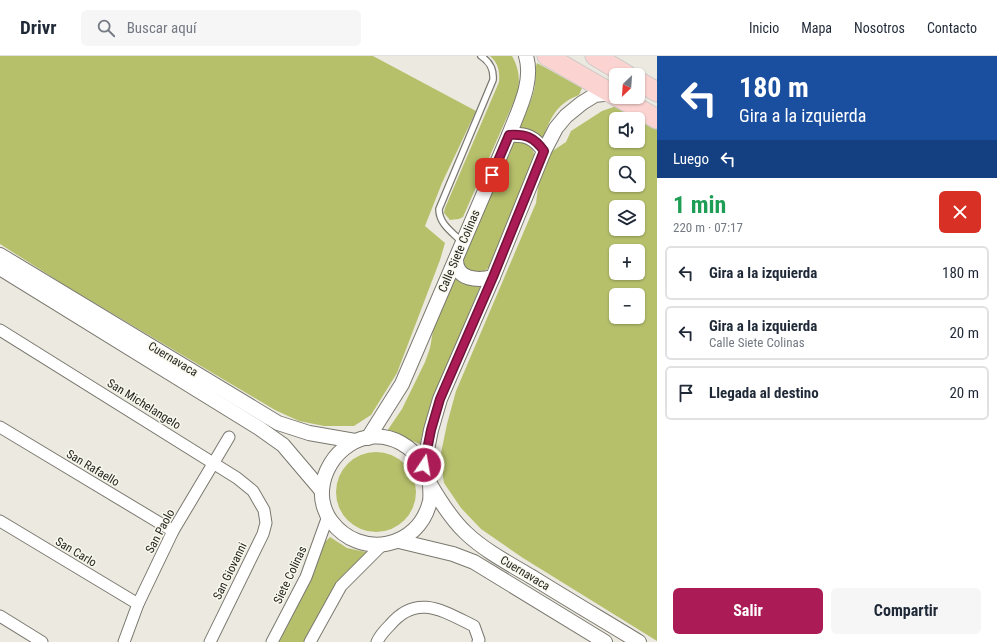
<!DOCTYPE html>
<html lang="es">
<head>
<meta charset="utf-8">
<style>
  body { margin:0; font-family:"Roboto Condensed",sans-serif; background:#f6f6f7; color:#1f2937; height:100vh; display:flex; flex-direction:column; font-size:15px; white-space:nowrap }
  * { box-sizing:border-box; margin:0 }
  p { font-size:13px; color:#747a83 }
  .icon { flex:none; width:22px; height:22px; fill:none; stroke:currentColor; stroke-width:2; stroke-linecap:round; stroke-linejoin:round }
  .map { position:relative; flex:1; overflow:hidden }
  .drawer { display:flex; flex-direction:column; background:#fff; width:340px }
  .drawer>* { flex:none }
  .guide { background:#1a4fa0; color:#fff; overflow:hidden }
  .needle { width:26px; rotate:205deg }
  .buttons { position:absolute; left:609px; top:12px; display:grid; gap:8px }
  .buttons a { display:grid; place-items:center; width:36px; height:36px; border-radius:6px; background:#fff; box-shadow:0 1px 3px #0004; font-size:20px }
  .pin { position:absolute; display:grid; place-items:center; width:34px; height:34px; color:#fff; margin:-17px; border-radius:8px; box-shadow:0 2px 6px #0006 }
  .me { position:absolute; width:44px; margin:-22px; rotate:12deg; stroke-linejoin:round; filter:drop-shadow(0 0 3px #0008) }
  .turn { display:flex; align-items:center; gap:14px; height:84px; padding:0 16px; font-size:18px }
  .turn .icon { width:52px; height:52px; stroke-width:2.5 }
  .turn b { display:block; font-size:28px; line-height:34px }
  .then { display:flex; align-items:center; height:38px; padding:0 16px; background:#0003; gap:8px; font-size:15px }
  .round { display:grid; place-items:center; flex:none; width:42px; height:42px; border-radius:6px; background:#f6f6f7 }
  .head { display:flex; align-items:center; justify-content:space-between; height:68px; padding:0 16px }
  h1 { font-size:24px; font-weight:700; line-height:30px; color:#1e9e55 }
  .primary-button { display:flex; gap:8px; margin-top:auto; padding:8px 16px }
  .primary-button a { flex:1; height:46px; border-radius:6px; background:#ab1c56; color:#fff; font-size:16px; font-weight:700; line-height:46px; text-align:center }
  .primary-button a+a { background:#f6f6f7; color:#1f2937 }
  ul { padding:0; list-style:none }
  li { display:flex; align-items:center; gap:12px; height:54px; margin:0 8px 6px; padding:0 8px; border:2px solid #e0e1e3; border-radius:6px }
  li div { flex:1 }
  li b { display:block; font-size:15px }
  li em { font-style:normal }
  header { display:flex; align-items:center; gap:24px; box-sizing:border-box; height:56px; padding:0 20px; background:#fff; border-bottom:1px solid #e0e1e3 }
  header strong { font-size:19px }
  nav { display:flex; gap:22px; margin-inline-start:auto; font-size:14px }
  .search { width:280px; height:36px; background:#f6f6f7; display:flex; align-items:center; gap:10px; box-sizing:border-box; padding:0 14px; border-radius:6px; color:#747a83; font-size:15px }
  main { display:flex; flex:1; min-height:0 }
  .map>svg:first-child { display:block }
</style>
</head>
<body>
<header>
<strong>Drivr</strong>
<div class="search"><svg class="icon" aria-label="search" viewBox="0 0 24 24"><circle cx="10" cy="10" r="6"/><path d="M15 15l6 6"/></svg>Buscar aquí</div>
<nav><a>Inicio</a><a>Mapa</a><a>Nosotros</a><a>Contacto</a></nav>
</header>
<main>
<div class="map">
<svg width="657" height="586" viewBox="0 0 657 586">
  <rect width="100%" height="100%" fill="#eceae0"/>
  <g fill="#b6c06b" fill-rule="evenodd">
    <polygon points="0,0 373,0 476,55 442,127 425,170 445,187 440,204 397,317 371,359 354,370 324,370 299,365 275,354 66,230 0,188"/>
    <path d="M490 0H512C519 12 520 23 518 36L463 161 459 163 450 164 444 157 445 152 499 26C500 15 498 7 490 0Z"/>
    <path d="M537 7 582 32 579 39C556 48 550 62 542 85 534 78 528 73 517 72 524 59 533 44 535 29 536 21 534 14 537 7Z"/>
    <path d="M625 47 657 63V585L523 502 481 473 461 452 444 427 440 402 447 368 456 335 536 147 542 102 566 86 571 75 602 55ZM616 63H638V85H616ZM616 107H638V129H616ZM616 151H638V173H616ZM616 195H638V217H616ZM616 239H638V261H616Z"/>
    <path d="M521 85C531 89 534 93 535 104L489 211 483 217 465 216 461 199 513 87Z"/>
    <polygon points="454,220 463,228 480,231 431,348 424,371 420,388 387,375 402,353 425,306 430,292 435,263"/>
    <circle cx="376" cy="436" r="40"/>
    <polygon points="330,481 347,492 366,496 367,499 346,516 336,529 304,586 279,586 312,522 325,486"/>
  </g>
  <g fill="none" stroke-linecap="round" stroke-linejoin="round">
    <defs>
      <path id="service" d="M462 186C452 176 439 168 439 153L493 24C494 13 490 6 481 0"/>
      <g id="minor">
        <polyline points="0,274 237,422 253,435 264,454 266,467 263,478 210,586"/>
        <polyline points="0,371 173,475"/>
        <polyline points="0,465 138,548"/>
        <polyline points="0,560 42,586"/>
        <polyline points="124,586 138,548 173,475 229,381"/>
        <polyline points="272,586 306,521 328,460"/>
        <polyline points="310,586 341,530 382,489"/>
        <path d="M377 586C380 579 385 574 390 569 417 537 443 555 474 570L479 584 478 586"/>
      </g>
      <g id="tertiary">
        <path d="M509 79C526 78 534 81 544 95"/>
        <polyline points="0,199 278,367 309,377 355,385"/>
        <path d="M456 204C456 224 478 225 493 221"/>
        <polyline points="0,212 259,372 283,389 322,435"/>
        <path d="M368 382 402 328 509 79C518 55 534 26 526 0"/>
        <polyline points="424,409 431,374 440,343 493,221 544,95 556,72 566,60 582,47 595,39 612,37"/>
        <path d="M430 427C430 433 431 439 430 445 419 493 360 504 331 465 325 457 321 445 322 434 325 396 365 367 401 387 410 392 420 401 424 411 427 416 427 422 430 428 440 445 452 464 466 477 485 495 510 508 532 521 567 543 603 564 639 586"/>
        <polyline points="399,485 453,498 474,506 605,586"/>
      </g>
      <g id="trunk">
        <polyline points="547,0 616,40"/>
        <polyline points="595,0 627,19"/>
        <polyline points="638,25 657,36"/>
        <polyline points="618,41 657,63"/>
      </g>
    </defs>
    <use href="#service" stroke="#7a786f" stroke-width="8"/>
    <use href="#minor" stroke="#7a786f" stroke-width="13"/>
    <use href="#tertiary" stroke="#7a786f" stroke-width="16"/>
    <use href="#trunk" stroke="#cbcac9" stroke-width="21"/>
    <use href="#service" stroke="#fff" stroke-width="5.5"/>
    <use href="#minor" stroke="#fff" stroke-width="11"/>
    <use href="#tertiary" stroke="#fff" stroke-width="14"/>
    <use href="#trunk" stroke="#fbd3d0" stroke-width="19"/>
  </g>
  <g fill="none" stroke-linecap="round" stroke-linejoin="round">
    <defs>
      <path id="route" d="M424 409 431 374 440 343 493 221 544 95C534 81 526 78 509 79L492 119"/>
    </defs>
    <use href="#route" stroke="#6f1238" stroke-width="10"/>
    <use href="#route" stroke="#ab1c56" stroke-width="7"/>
  </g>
  <g text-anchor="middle" stroke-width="3" stroke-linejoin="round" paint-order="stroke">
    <g font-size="12" fill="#252420" stroke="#f9f8ed">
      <text transform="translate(459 195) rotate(-67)" y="4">Calle Siete Colinas</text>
      <text transform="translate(173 303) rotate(31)" y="4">Cuernavaca</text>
      <text transform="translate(144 348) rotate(32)" y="4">San Michelangelo</text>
      <text transform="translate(93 412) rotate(31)" y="4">San Rafaello</text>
      <text transform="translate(160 475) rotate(-62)" y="4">San Paolo</text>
      <text transform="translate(76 496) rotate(31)" y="4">San Carlo</text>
      <text transform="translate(230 515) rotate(-64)" y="4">San Giovanni</text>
      <text transform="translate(525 517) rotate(31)" y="4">Cuernavaca</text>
      <text transform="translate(290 519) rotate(-65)" y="4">Siete Colinas</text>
    </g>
  </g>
</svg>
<div class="buttons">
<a><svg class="needle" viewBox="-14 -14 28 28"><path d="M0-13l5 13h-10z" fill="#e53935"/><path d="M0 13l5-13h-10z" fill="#747a83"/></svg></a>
<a><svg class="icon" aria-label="sound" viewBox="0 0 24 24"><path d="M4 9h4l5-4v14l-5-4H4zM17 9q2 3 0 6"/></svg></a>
<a><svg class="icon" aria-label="search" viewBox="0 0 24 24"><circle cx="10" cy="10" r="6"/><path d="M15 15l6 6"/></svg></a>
<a><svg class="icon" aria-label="layers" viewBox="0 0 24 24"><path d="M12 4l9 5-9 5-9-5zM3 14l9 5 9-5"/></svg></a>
<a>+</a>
<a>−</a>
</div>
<div class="pin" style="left:492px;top:119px;background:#d93025"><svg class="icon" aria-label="arrive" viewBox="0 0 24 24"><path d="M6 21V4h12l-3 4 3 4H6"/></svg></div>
<svg class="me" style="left:424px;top:409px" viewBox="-20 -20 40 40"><circle r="17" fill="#ab1c56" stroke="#fff" stroke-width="3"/><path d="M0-11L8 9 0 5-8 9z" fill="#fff"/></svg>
</div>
<section class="drawer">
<div class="guide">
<div class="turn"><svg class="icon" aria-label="left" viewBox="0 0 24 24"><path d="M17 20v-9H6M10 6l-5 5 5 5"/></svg><div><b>180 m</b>Gira a la izquierda</div></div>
<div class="then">Luego<svg class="icon" aria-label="left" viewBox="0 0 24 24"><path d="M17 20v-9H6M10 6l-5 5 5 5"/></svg></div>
</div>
<div class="head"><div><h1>1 min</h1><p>220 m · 07:17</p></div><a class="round" style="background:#d93025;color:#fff"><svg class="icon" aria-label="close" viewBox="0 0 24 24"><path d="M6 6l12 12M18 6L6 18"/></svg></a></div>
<ul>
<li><svg class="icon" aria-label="left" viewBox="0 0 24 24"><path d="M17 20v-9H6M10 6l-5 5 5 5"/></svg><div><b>Gira a la izquierda</b></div><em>180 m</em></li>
<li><svg class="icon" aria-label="left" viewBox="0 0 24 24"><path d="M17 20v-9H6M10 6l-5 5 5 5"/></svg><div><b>Gira a la izquierda</b><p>Calle Siete Colinas</p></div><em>20 m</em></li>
<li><svg class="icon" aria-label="arrive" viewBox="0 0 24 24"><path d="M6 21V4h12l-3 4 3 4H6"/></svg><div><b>Llegada al destino</b></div><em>20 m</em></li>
</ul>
<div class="primary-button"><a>Salir</a><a>Compartir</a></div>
</section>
</main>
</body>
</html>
